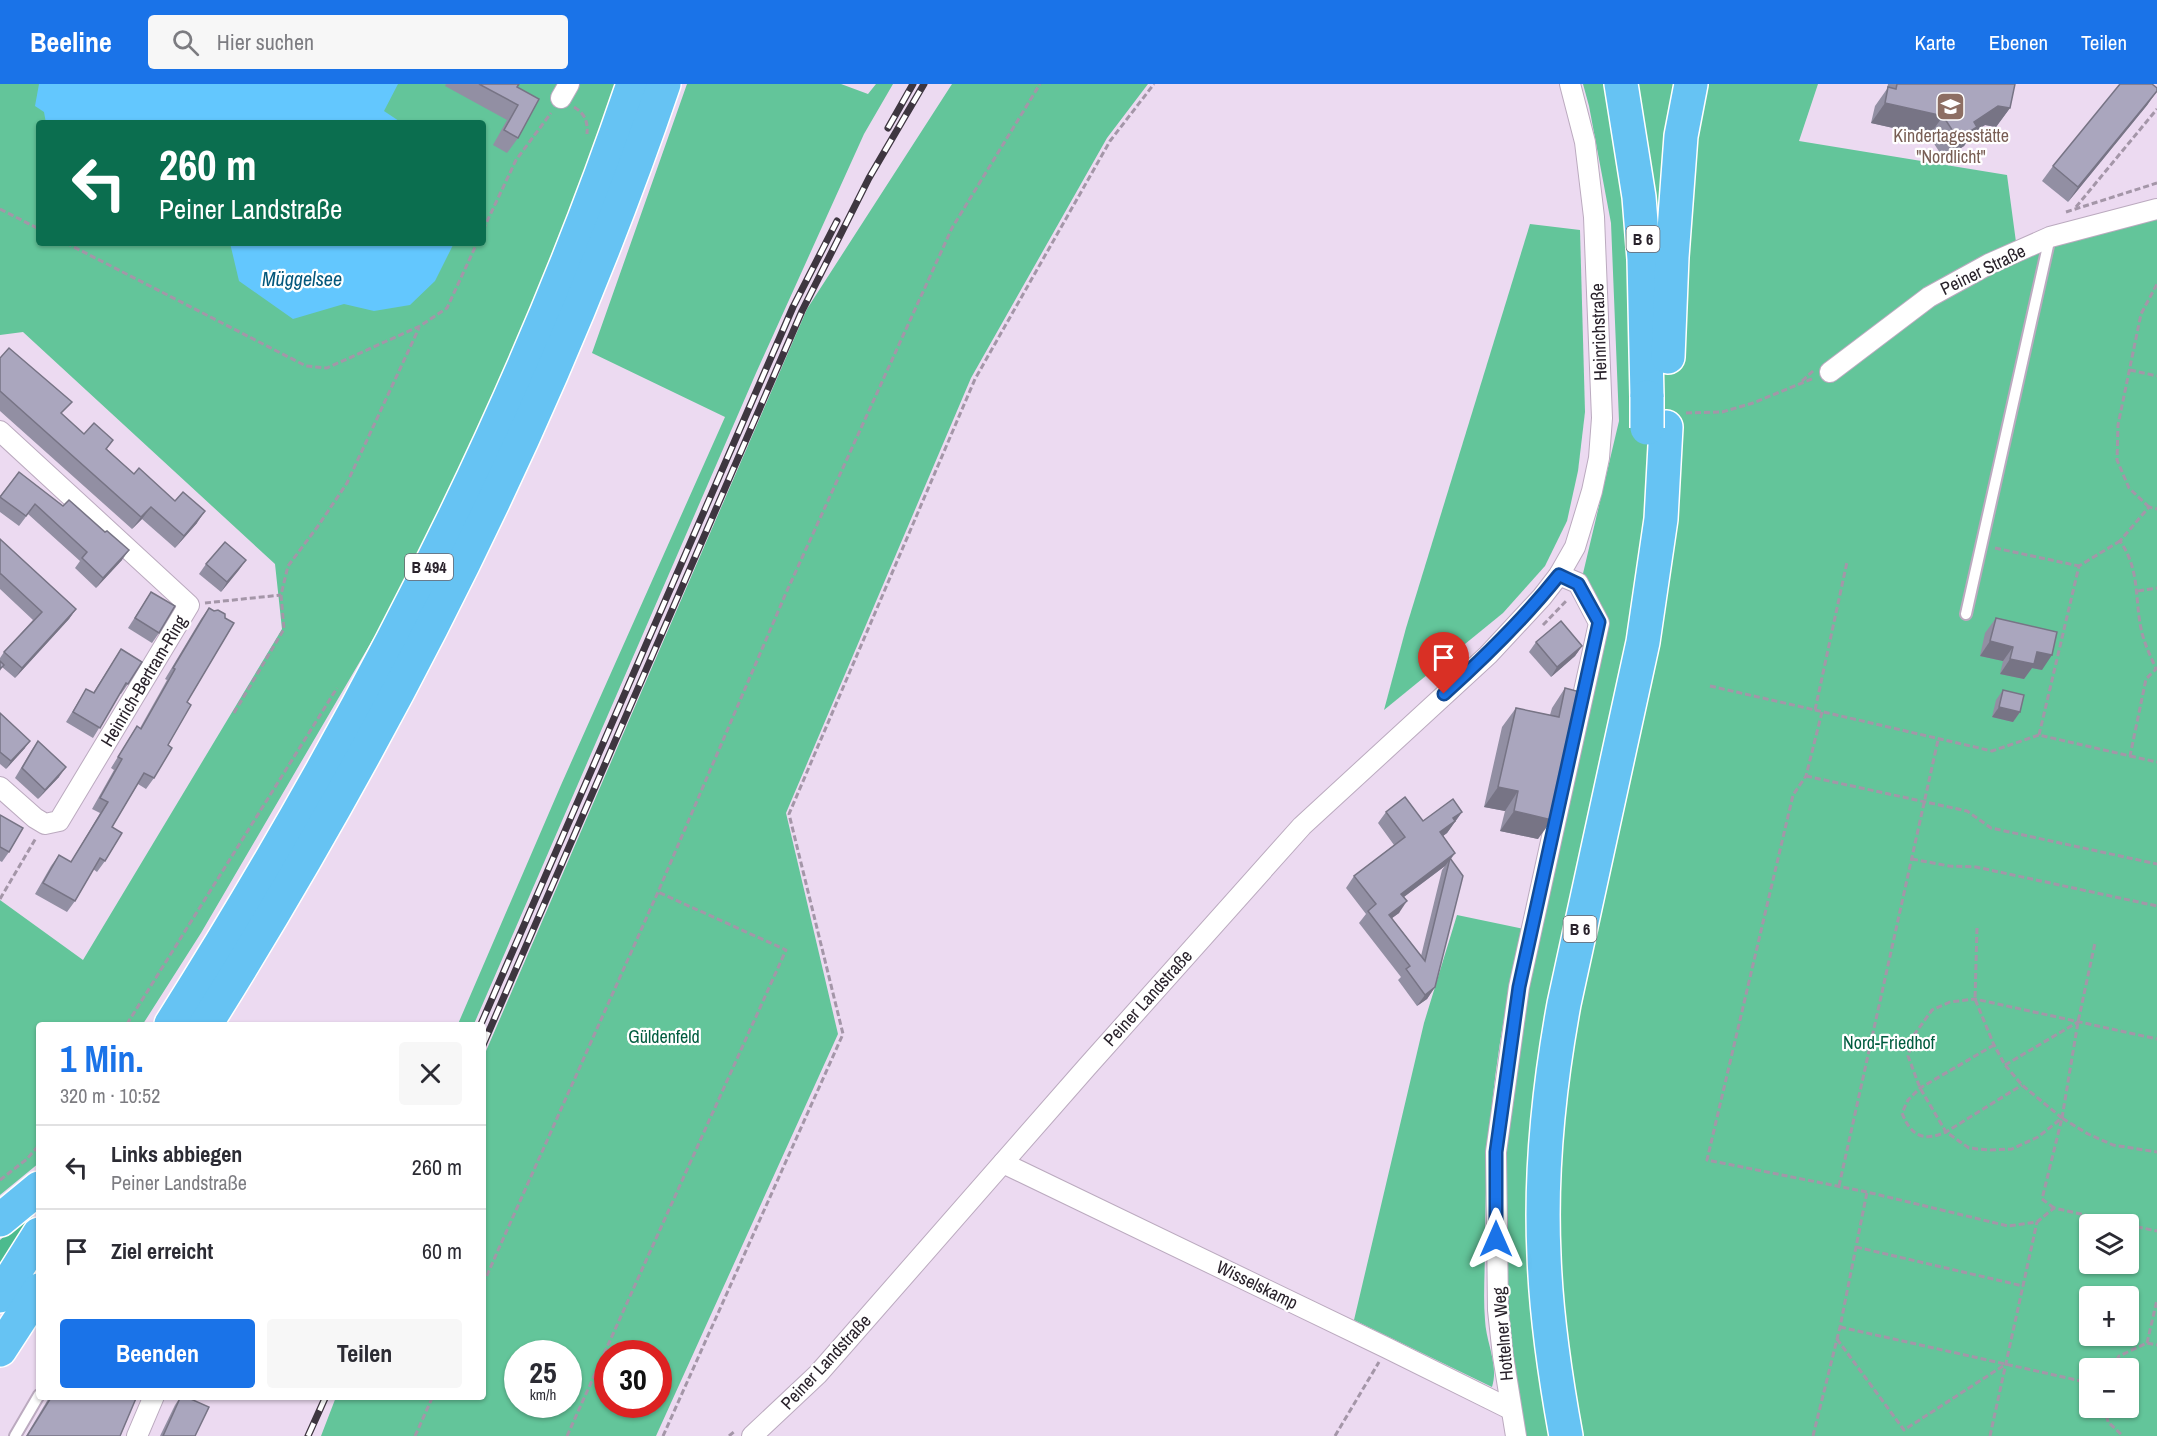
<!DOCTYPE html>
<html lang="de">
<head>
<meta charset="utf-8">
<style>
  body { margin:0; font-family:"Archivo Narrow",sans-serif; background:#f7f7f7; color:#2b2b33; height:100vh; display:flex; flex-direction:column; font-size:22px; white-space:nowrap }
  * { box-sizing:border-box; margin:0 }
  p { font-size:20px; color:#7c7c81 }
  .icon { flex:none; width:33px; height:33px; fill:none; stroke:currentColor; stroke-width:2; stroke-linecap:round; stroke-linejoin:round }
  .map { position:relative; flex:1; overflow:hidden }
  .side { position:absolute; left:36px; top:938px; width:450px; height:378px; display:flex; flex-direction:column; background:#fff; border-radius:6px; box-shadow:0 2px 4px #0004 }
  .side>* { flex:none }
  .banner { position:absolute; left:36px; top:36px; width:450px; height:126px; border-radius:6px; box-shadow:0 2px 4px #0004; background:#0b6e4f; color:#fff; overflow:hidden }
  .fabs { position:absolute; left:2079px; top:1130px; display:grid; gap:12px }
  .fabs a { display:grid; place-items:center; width:60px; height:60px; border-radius:6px; background:#fff; box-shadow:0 2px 4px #0004; font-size:30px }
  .speed { position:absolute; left:504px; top:1256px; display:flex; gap:12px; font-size:30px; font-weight:700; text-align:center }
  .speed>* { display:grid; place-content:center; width:78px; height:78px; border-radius:50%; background:#fff; box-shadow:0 2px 4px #0004; line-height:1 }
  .speed small { font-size:15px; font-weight:400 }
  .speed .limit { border:9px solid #d22; background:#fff; color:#111 }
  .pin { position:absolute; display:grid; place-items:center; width:51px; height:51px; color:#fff; margin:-62px -26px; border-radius:50% 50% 50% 0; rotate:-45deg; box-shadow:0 0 6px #0007 }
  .pin .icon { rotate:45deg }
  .me { position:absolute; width:66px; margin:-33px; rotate:0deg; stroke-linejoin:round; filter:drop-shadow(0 0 4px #0008) }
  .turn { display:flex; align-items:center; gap:21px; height:126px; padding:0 24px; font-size:27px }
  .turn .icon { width:78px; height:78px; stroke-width:2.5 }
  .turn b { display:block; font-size:42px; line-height:51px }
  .round { display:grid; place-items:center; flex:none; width:63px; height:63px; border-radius:6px; background:#f7f7f7 }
  .overview { display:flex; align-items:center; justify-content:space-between; height:102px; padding:0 24px }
  h1 { font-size:36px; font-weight:700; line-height:45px; color:#1a73e8 }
  .action { display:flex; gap:12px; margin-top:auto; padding:12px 24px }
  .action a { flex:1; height:69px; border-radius:6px; background:#1a73e8; color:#fff; font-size:24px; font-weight:700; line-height:69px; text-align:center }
  .action a+a { background:#f7f7f7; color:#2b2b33 }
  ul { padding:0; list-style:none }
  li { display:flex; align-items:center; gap:18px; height:84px; padding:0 24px; border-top:2px solid #e1e1e2 }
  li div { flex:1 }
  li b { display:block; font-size:22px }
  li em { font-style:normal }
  header { display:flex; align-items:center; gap:36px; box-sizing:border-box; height:84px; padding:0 30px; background:#1a73e8; color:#fff }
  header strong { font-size:28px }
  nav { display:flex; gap:33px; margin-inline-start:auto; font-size:21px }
  .search { width:420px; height:54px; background:#f7f7f7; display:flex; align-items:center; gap:15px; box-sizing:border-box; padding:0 21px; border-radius:6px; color:#7c7c81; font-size:22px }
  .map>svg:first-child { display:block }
</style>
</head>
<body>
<header>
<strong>Beeline</strong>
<div class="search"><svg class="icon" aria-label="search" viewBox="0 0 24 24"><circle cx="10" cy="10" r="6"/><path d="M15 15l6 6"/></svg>Hier suchen</div>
<nav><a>Karte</a><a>Ebenen</a><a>Teilen</a></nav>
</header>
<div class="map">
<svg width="2157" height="1352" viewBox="0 0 2157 1352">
  <rect width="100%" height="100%" fill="#ecdaf1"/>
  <g fill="#63c59a" fill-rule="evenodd">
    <path d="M0 0H620L537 223 407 497 201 849 143 940H39V1079L0 1111V816L83 876 282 545 275 480 23 248 0 251ZM39 39H483V159H39Z"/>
    <polygon points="687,0 841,0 868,10 876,0 893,0 864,50 756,289 474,940 458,940 561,701 725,333 592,269"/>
    <path d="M952 0H1148L1107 54 971 294 786 729 838 950 656 1352H321L336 1313 483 1312V974L807 225ZM518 1269H568V1320H518ZM608 1269H658V1320H608Z"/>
    <path d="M1583 0H1818L1799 57 2007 91 2018 173 2052 157 2157 131V1352H1524L1505 1224 1501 1110 1524 904 1604 537 1581 498 1619 337 1611 139 1589 22ZM2090 1140H2128V1179H2090ZM2090 1212H2128V1251H2090ZM2090 1284H2128V1323H2090Z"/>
    <polygon points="1530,140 1580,146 1585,328 1578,387 1567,437 1545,482 1503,529 1384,626 1406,544"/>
    <path d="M1457 831 1524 845C1496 948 1485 1056 1485 1163 1485 1187 1483 1212 1485 1236 1486 1259 1499 1281 1492 1303L1354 1236 1424 939Z"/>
  </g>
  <polygon fill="#4cbb8e" points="37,1125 0,1187 0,1156"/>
  <g fill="#63c7fe">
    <polygon points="39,0 398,0 384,27 402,39 46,39 44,28 35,22"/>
    <polygon points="230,159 454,159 435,197 410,221 374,227 344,220 293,235 239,197"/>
  </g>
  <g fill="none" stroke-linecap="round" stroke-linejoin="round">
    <defs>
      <g id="lane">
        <polyline points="1966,530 2050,153"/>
        <polyline points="15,1352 39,1311"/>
      </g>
      <g id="street">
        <polyline points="561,14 569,0"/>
        <polyline points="1830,288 1929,213 1989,180 2050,153 2157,125"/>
        <polyline points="0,347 189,521 59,737 45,740 35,734 0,703"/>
        <polyline points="1003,1079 1387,1264 1510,1325"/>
        <polyline points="137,1352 154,1312"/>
        <polyline points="752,1352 818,1290 1086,984 1302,742 1488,571 1542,513 1559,491 1575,463 1592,407 1599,374 1602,334 1594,133 1585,58 1570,0"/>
        <polyline points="1516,1352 1503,1272 1498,1226 1496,1068 1519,903 1599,539 1578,499 1559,491"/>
      </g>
      <g id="highway">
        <polyline points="1621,0 1639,113 1644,175 1647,313"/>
        <polyline points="1668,273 1672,173 1681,52 1691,0"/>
        <path d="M171 940C357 645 521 331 633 0"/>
        <path d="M206 940C391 644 551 331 664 0"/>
        <polyline points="0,1136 39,1104"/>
        <polyline points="0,1212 39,1150"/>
        <polyline points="0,1266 39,1206"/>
        <path d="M1566 1352C1555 1292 1546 1232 1544 1171 1540 1087 1549 1002 1564 920L1643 558 1661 435 1666 343"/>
      </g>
    </defs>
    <use href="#lane" stroke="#bbaabf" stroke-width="14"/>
    <use href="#street" stroke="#bbaabf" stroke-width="22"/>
    <use href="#highway" stroke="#fff" stroke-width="36"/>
    <g stroke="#a496a8" stroke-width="3" stroke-dasharray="6 3" stroke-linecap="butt">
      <path d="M574 23C585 30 588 37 587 50"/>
      <polyline points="2076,123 2157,25"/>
      <polyline points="0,125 39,145"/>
      <polyline points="2066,128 2157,99"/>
      <polyline points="483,146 516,76 551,29"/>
      <polyline points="66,159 306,282 327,284 420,242 447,224 477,159"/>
      <polyline points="2130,286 2157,292"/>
      <polyline points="1802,297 1813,287"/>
      <polyline points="1686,329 1722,328 1753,319 1814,294"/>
      <polyline points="2149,423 2129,404 2117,376 2118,341 2141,230 2157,200"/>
      <polyline points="1995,464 2079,482"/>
      <polyline points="2138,507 2157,504"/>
      <polyline points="205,519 281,511"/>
      <polyline points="1543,541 1567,516"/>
      <polyline points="1710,602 1815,626 1847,478"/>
      <path d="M1815 626 1992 667 2039 651 2130 672 2146 595 2156 585C2151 573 2145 561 2142 549 2134 516 2141 487 2120 457L2149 423 2157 425"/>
      <polyline points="1822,628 1806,692 1793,711 1707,1076 1867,1108 2008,1142 2037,1138 2054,1124 2125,1140"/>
      <polyline points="234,629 284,545 281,511 288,482 318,442 347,399 419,244"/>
      <polyline points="2039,651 2079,482 2120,457"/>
      <polyline points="2130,672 2157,678"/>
      <polyline points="1806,692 1967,727 1991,744 2157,780"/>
      <polyline points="1912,775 1949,782 1976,783 2157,822"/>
      <polyline points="0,815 36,754"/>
      <polyline points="1977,844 1975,915 1994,961 2005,981 2022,1001 2062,1034 2038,1053 2012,1065 1989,1066 1969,1064 1946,1048 1920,1004 1908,972 1914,951 1932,926 1950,918 1975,915 2157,955"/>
      <polyline points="127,940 337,604"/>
      <path d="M1994 961 1920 1004 1908 1016 1902 1029C1911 1052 1923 1058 1946 1048L2022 1001"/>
      <polyline points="2005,981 2078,938"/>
      <polyline points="2062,1034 2078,938 2095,859"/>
      <polyline points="0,1096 27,1075 39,1061"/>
      <polyline points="1839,1102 1938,656"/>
      <polyline points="2054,1124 2042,1115 2062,1034 2088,1050 2113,1061 2157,1068"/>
      <polyline points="2128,1141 2157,1147"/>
      <polyline points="1856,1163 2023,1202"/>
      <polyline points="483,1200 658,808 786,509 952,144 1040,0"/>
      <polyline points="1840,1243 2090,1299"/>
      <polyline points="1837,1255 1904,1346 2006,1280"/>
      <polyline points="2147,1259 2157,1216"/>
      <polyline points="2112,1284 2119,1272 2147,1259 2157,1261"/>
      <polyline points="2105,1323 2108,1338 2123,1352"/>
      <polyline points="415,1352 433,1312"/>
      <polyline points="567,1352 786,866 658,808"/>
      <polyline points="663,1352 843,950 789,730 975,295 1110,57 1154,0"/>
      <polyline points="729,1352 735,1347"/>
      <polyline points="1335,1352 1379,1278"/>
      <polyline points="1813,1352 1840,1243 1867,1108"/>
      <polyline points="1990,1352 2037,1138"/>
    </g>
    <use href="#lane" stroke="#fff" stroke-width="10"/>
    <use href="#street" stroke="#fff" stroke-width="20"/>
    <use href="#highway" stroke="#66c3f3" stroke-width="33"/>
    <defs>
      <g id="rail">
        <polyline points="888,44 913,0"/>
        <polyline points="481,940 793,223 837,137"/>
        <polyline points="483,961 802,227 869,94 924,0"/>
        <polyline points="308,1352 326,1312"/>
      </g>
    </defs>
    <use href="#rail" stroke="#3e3640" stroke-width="7"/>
    <use href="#rail" stroke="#fff" stroke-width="4.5" stroke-dasharray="14" stroke-linecap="butt"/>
    <defs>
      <polyline id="highway-bridge" points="1647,344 1647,313"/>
    </defs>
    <use href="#highway-bridge" stroke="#fff" stroke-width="36" stroke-linecap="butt"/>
    <use href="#highway-bridge" stroke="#66c3f3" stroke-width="33"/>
  </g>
  <g fill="#928fa3" fill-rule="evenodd">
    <polygon points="446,0 519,0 517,3 518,54 507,69 493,61 507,36 445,2"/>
    <polygon points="1888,0 2015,0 2010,24 1996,43 1985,41 1973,49 1964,62 1944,75 1929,52 1871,39 1875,22 1887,5"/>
    <polygon points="2148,20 2068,118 2042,97 2053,82"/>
    <polygon points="0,274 84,350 107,365 134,390 197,439 175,464 142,435 132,445 0,327"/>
    <polygon points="19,388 122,476 96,504 75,484 80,477 28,430 19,442 0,428 0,412"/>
    <polygon points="0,455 76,525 69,535 15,594 2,583 0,587 0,574 4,568 33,536 0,505"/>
    <polygon points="246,476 221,508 199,490 206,480"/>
    <polygon points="151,508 159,549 152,559 128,544"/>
    <polygon points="209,524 187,618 154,694 146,705 138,700 112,743 105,777 97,788 93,785 75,817 67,828 35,810 51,782 59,771 71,778 100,729 92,725 114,686 111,684 137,642 140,644 167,596 165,595 201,535"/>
    <polygon points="1996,534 2042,586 2032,584 2024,595 2000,590 2003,577 1980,572 1985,549"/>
    <polygon points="1536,558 1582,562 1575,572 1551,593 1529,568"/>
    <polygon points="121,565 128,600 121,610 120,610 93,654 66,638 86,605 93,609"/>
    <polygon points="1565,604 1538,755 1500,747 1505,727 1484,723 1502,643 1516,624 1550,631 1552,624"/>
    <polygon points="2003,606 2020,628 2013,638 1992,633 1996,616"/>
    <polygon points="0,629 25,664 6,685 0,680"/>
    <polygon points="38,657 59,693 38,715 15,694 31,667"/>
    <path d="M1386 728 1423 737 1462 728 1447 749 1443 752 1455 769 1451 775 1435 903 1427 915 1417 922 1398 896 1401 893 1359 839 1366 830 1346 804 1354 792 1394 761 1378 739ZM1445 782 1442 786 1421 872 1392 834 1399 829 1404 813Z"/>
    <polygon points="0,731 9,768 2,778 0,777"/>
    <polygon points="50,1312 137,1312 120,1352 26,1352"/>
    <polygon points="181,1312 195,1352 160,1352 175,1321"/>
  </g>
  <g fill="#777485">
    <polygon points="2157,7 2148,20 2068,118 2078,103"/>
    <polygon points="1885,19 1943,32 1929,52 1871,39"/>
    <polygon points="1998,22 2010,24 1996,43 1985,41 1973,49 1964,62 1944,75 1958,55 1974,38"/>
    <polygon points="151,423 142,435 132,445 141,433"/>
    <polygon points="205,427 197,439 175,464 184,452"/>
    <polygon points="129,466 122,476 96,504 103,494"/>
    <polygon points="246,476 239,486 221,508 227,498"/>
    <polygon points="76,525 69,535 15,594 22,584"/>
    <polygon points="1990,557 2013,563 2003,577 1980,572"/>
    <polygon points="1582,562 1575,572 1551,593 1557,583"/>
    <polygon points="2037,568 2052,571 2042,586 2032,584 2024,595 2000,590 2010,575"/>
    <polygon points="1999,623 2020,628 2013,638 1992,633"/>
    <polygon points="30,657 25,664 6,685 11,677"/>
    <polygon points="66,683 59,693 38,715 45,706"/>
    <polygon points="1498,703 1518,707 1505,727 1484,723"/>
    <polygon points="1514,727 1552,736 1538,755 1500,747"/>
    <polygon points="1462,728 1447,749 1432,760 1440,748 1453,734"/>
    <polygon points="1455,769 1445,782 1393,821 1401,810"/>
    <polygon points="1407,817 1399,829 1381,842 1389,831"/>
    <polygon points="1435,903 1427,915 1417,922 1425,911"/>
  </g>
  <g fill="#aaa6be" stroke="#777485" stroke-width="1.5">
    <polygon points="479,0 519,0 517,3 539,15 518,54 504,46 518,21"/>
    <polygon points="1897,0 2015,0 2010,24 1998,22 1974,38 1977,43 1958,55 1943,32 1885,19 1888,3 1896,5"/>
    <polygon points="2120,0 2152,0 2157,4 2157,7 2078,103 2053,82"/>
    <polygon points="9,264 72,318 61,329 84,350 94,339 113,356 106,365 134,390 139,384 175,417 183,408 205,427 184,452 151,423 141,433 0,307 0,274"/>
    <polygon points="19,388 63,422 69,416 105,448 107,447 129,466 103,494 82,474 87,468 35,420 26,432 0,413"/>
    <polygon points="0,455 76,525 22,584 4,568 42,528 1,490 0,490"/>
    <polygon points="225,458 246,476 227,498 206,480"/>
    <polygon points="151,508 175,522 159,549 135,534"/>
    <polygon points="209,524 214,527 218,526 225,530 225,534 234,539 187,618 191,621 168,661 172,664 154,694 144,689 112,743 122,749 105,777 100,774 75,817 43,799 59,771 71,778 108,718 100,714 122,675 118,673 137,642 141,645 175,585 173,584"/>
    <polygon points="1996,534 2057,548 2052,571 2037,568 2034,580 2010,575 2013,563 1990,557"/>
    <polygon points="1561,537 1582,562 1557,583 1536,558"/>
    <polygon points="121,565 142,578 128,600 126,599 100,644 73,628 86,605 94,609"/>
    <polygon points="0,577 4,581 0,585"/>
    <polygon points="1565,604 1580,608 1552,736 1514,727 1518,707 1498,703 1516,624 1559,633"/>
    <polygon points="2003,606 2024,611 2020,628 1999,623"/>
    <polygon points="0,629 30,657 11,677 0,668"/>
    <polygon points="38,657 66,683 45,706 22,684"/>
    <polygon points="1405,713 1423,737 1453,715 1462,728 1453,734 1455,737 1440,748 1455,769 1401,810 1407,817 1389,831 1425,877 1450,774 1463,792 1435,903 1425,911 1406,885 1410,882 1368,827 1376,820 1354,792 1405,753 1386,728"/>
    <polygon points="0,731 23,744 9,768 0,763"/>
    <polygon points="52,1312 137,1312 120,1352 27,1352"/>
    <polygon points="181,1312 184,1312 209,1323 195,1352 163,1352"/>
  </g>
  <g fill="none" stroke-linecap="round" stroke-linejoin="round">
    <defs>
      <path id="route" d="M1444 610C1485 573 1524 535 1559 491L1578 500 1599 538 1519 903 1496 1068V1155"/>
    </defs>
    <use href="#route" stroke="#114b97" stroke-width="15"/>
    <use href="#route" stroke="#1a73e8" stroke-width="10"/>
  </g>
  <defs>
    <symbol id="school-square" viewBox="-11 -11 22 22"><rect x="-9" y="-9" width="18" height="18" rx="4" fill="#8d6e63" stroke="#fff"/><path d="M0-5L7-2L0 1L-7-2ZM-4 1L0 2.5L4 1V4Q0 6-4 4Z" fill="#fff"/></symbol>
  </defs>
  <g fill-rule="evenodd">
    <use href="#school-square" x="1934" y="6" width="33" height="33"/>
  </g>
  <g text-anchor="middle" stroke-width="4.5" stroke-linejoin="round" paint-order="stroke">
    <g fill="#fff" stroke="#69646b" stroke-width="1.5">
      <rect x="1626.5" y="142" width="33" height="26" rx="4.5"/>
      <rect x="405" y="470" width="48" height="26" rx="4.5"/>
      <rect x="1563.5" y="832" width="33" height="26" rx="4.5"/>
    </g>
    <g font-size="16" font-weight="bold" fill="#29222b">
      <text x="1643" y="161">B 6</text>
      <text x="429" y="489">B 494</text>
      <text x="1580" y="851">B 6</text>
    </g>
    <g font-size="18" fill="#785e54" stroke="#fff">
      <text x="1951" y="58">Kindertagesstätte<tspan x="1951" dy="21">"Nordlicht"</tspan></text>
    </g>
    <g font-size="18" fill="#29222b" stroke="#fff">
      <text transform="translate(1983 186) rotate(-26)" y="6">Peiner Straße</text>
      <text transform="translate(1599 248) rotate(-92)" y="6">Heinrichstraße</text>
      <text transform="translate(144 597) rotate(-59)" y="6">Heinrich-Bertram-Ring</text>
      <text transform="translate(1148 914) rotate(-48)" y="6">Peiner Landstraße</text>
      <text transform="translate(1257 1201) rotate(26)" y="6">Wisselskamp</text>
      <text transform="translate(1503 1250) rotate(-95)" y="6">Hottelner Weg</text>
      <text transform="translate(826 1278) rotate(-47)" y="6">Peiner Landstraße</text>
    </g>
    <g font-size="18" fill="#005c3f" stroke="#fff">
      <text x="664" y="959">Güldenfeld</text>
      <text x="1889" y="965">Nord-Friedhof</text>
    </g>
    <g font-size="20" font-style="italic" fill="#04587c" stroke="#fff">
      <text x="302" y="202">Müggelsee</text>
    </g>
  </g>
</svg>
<div class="fabs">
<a><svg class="icon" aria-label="layers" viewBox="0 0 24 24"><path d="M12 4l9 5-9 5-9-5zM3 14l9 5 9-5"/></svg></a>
<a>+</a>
<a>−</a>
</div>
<div class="speed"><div>25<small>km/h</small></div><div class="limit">30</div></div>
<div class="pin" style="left:1444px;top:610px;background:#d93025"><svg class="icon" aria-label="arrive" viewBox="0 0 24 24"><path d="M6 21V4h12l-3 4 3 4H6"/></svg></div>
<svg class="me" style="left:1496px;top:1155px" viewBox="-20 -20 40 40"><path d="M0-17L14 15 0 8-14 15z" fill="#1a73e8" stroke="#fff" stroke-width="4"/></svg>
<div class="banner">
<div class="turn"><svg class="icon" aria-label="left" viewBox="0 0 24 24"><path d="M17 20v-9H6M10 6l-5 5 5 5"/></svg><div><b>260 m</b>Peiner Landstraße</div></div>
</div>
<section class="side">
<div class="overview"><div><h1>1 Min.</h1><p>320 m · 10:52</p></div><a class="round"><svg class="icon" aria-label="close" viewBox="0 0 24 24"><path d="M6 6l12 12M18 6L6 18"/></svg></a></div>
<ul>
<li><svg class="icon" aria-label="left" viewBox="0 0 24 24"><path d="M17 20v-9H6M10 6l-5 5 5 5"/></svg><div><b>Links abbiegen</b><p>Peiner Landstraße</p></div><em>260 m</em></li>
<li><svg class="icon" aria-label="arrive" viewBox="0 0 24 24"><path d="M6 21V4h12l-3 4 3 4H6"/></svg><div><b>Ziel erreicht</b></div><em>60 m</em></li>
</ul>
<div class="action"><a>Beenden</a><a>Teilen</a></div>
</section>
</div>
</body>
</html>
